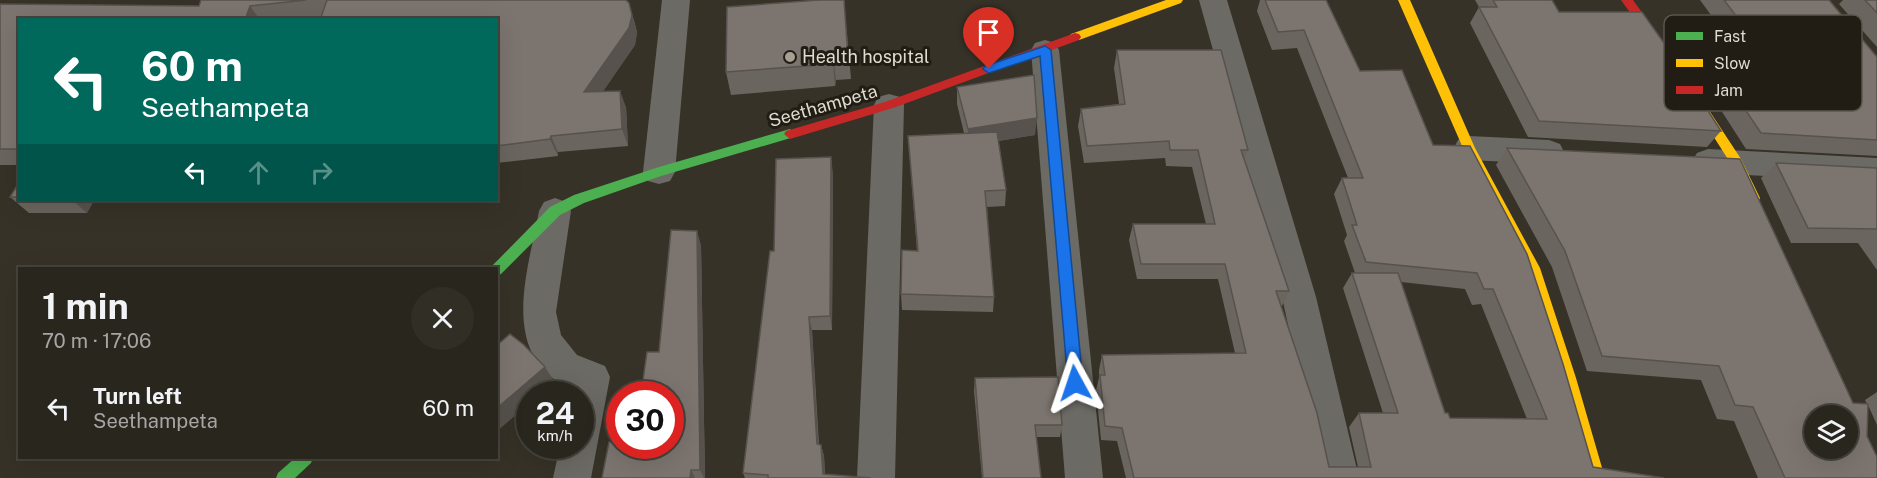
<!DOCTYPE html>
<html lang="en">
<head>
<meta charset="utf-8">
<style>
  body { margin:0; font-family:"Public Sans",sans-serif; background:#312e26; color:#f1f3f6; height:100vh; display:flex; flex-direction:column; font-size:22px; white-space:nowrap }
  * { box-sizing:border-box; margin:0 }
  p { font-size:20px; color:#a5a5a4 }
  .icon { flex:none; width:33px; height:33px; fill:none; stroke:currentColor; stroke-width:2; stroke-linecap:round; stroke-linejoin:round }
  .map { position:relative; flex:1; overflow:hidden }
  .details { position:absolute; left:18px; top:267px; width:480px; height:192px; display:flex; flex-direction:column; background:#29261d; border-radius:0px; box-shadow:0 6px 24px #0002,0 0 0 2px #45433b }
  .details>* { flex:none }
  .banner { position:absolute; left:18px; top:18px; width:480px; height:183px; border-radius:0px; box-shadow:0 6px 24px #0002,0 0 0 2px #45433b; background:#00695c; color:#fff; overflow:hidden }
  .tools { position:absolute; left:1804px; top:405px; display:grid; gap:12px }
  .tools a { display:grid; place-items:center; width:54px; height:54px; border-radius:50%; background:#29261d; box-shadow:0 6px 24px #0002,0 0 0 2px #45433b; font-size:30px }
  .speed { position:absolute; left:516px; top:381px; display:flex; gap:12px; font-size:30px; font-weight:700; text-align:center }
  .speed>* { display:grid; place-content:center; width:78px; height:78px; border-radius:50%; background:#29261d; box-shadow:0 6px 24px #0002,0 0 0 2px #45433b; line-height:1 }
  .speed small { font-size:15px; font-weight:400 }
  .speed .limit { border:9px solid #d22; background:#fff; color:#111 }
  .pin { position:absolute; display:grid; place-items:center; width:51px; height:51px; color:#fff; margin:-62px -26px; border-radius:50% 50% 50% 0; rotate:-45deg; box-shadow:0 0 6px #0007 }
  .pin .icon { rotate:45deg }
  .me { position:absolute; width:66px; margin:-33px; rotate:355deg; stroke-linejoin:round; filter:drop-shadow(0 0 4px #0008) }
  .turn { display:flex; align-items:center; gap:21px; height:126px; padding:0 24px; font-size:27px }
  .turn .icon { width:78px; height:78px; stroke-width:2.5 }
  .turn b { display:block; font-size:42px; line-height:51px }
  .lanes { display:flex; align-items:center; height:57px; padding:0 24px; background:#0003; justify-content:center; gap:30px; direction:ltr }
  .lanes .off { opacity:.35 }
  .round { display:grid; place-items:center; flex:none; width:63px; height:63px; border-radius:32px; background:#312e26 }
  .overview { display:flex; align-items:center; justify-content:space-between; height:102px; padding:0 24px }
  h1 { font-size:36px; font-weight:700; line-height:45px }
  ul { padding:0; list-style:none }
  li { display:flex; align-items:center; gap:18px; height:78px; padding:0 24px }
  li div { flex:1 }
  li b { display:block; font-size:22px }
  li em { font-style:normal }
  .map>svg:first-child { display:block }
</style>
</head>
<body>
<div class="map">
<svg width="1877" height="478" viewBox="0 0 1877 478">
  <rect width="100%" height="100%" fill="#373227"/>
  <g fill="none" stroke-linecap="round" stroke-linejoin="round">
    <g fill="#6c6a64" fill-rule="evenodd">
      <polygon points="662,0 690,0 675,172 670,181 659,184 648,181 643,172"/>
      <polygon points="1199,0 1227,0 1316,297 1359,478 1321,478 1282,297"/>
      <polygon points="1045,40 1055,43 1059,50 1103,478 1065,478 1031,50 1035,43"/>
      <polygon points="889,94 900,97 904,105 895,478 857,478 874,105 878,97"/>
      <polygon points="1469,136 1549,140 1560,144 1564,152 1560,160 1549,164 1469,160 1458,156 1454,148 1458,140"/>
      <polygon points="1708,149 1877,158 1877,182 1708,173 1697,169 1692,161 1697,153"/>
      <path d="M555 198 566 202 571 211 556 312 561 335 577 355 605 366 610 377 591 478H553L560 446H580V394H570L572 386C566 383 556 381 551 377 503 338 530 262 539 211L544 202Z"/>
    </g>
    <g fill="#4caf50" fill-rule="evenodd">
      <polygon points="790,129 796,134 794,137 661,176 584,203 560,215 501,274 496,276 496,268 490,268 550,207 574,195 659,167"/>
      <polygon points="295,458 313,458 311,463 295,478 276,478 278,473"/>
    </g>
    <g fill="#ffc107" fill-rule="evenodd">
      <polygon points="1166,0 1183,0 1181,3 1079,40 1071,40 1069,37 1071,34"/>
      <polygon points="1398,0 1410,0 1475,148 1540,268 1576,378 1605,478 1589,478 1562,378 1526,269 1463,148"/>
      <polygon points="1695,94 1699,95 1741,159 1760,198 1758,202 1748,202 1731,164 1689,98"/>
    </g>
    <g fill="#c62828" fill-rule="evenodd">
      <polygon points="1621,0 1633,0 1667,47 1669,50 1667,53 1659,53"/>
      <polygon points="1075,33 1079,34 1081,37 1079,40 893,108 790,139 784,134 786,131 885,102"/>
    </g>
  </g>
  <g fill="#6b655f" fill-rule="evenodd">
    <polygon points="201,0 626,0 634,20 637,32 635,45 603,91 626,107 628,146 558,152 558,156 496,163 496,20 321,16 294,20 20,20 20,165 0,165 0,4 199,6"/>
    <polygon points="844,0 851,79 836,80 835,86 731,95 726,72"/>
    <path d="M1260 0H1326L1360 71 1433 145 1593 467 1664 478H1126L1117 441 1101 440 1096 390 1099 378V370L1102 355 1235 353 1218 279H1137L1129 240 1133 224H1206L1192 167 1166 166 1165 158 1084 163 1078 126 1081 109 1119 104 1114 68 1117 50 1248 150 1244 159 1289 291 1282 306H1281L1329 467H1358L1349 427 1359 413H1383L1343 288 1352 273H1355L1344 241 1347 235 1334 194 1342 178H1348L1297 48 1272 50 1257 11ZM1401 282 1465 289 1472 305 1481 304 1527 419 1450 418 1445 413Z"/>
    <polygon points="1475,0 1552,0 1559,12 1721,131 1707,147 1528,137 1470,23 1479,7"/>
    <polygon points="1700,0 1829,0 1877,57 1877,156 1746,149 1708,90 1721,74 1754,74"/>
    <polygon points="1843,0 1877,0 1877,47 1839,4"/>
    <polygon points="957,87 1035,135 998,141 1006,190 1005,206 987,207 994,297 993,312 902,310 901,294 917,251 908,136 964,133 957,104"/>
    <polygon points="1507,148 1853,403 1867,404 1865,400 1877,392 1877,425 1868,405 1867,436 1877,478 1758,478 1734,421 1717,419 1701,380 1587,371 1552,267 1496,165"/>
    <polygon points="1776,163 1877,168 1877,270 1858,243 1791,243 1761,178"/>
    <polygon points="833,173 832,330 812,330 819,444 821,445 824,456 825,474 871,478 745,478 743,473"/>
    <polygon points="20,181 20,200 94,200 87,213 29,213 10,197"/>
    <polygon points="701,245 705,478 602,478 670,446 659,352"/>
    <polygon points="975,378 1062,425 1060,437 1036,437 1041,478 982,478 974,391"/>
  </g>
  <g fill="#57524e">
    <polygon points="629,3 637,32 635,45 591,109 584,92"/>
    <polygon points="250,6 260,20 245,20"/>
    <polygon points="833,57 836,80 835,86 833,64"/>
    <polygon points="620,91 626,107 628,146 622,129"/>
    <polygon points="1037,118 1035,135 967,146 968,129"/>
    <polygon points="551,136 558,152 558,156 550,139"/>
    <polygon points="831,157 833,173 832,330 830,316"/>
    <polygon points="72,200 94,200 87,213"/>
    <polygon points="697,231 701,245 705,478 704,478 700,470"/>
    <polygon points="809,317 812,330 819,456 817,444"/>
    <polygon points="545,367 554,381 539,394 530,394 530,403 496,432 496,409"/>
    <polygon points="821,445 824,456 825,478 823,474"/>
    <polygon points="460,458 468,458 464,461"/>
    <polygon points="691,470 695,478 690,478"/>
  </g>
  <g fill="#7c756f" stroke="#57524e" stroke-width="1.5" fill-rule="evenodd">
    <polygon points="201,0 306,0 250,6 245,20 20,20 20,149 0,149 0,4 199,6"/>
    <polygon points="327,0 626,0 629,3 632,15 629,28 584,92 620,91 622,129 551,136 550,139 496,146 496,20 320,20"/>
    <polygon points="819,0 844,0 848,57 833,57 833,64 726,72 727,7"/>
    <polygon points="1265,0 1326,0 1360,71 1402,70 1433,145 1470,146 1527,254 1563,364 1593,467 1664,478 1134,478 1122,428 1105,426 1100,375 1105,375 1102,355 1246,353 1225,264 1141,264 1133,224 1215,224 1198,150 1170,150 1169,141 1087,146 1081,109 1125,104 1117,50 1221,50 1248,150 1241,150 1289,291 1276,291 1317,413 1329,467 1371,467 1359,413 1398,413 1352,273 1398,273 1445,413 1448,413 1450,418 1547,419 1493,289 1484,289 1477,273 1366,262 1352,225 1357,225 1342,178 1363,178 1304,30 1278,32"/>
    <polygon points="1493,0 1552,0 1559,12 1642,12 1671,53 1721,131 1539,121 1479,7 1497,7"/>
    <polygon points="1724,0 1829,0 1877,57 1877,140 1761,133 1721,74 1780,74"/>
    <polygon points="1865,0 1877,0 1877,13"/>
    <polygon points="1034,75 1037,118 968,129 957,87"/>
    <polygon points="997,132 1006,190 985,191 994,297 901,294 902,250 918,251 908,136"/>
    <path d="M1507 148 1740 159 1853 403 1868 404 1867 436 1877 457V478H1785L1753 407 1735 405 1719 366 1602 356 1565 251ZM1815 416H1848V448H1815Z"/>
    <polygon points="831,157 830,316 809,317 817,444 821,445 823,474 871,478 768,478 768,475 743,473 770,251 774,251 776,159"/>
    <polygon points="1776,163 1877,168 1877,229 1808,228"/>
    <polygon points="20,181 20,197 10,197"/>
    <polygon points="671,230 697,231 700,470 691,470 690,478 602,478 609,442 620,442 620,446 670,446 670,394 641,394 647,352 659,352"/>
    <polygon points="510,334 524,345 545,367 496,409 496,346"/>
    <polygon points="1058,377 1062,425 1035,425 1041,478 983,478 975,378"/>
  </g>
  <polygon fill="#1a73e8" stroke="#114b97" stroke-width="1.5" points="1045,46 1051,50 1083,383 1081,388 1075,389 1070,388 1068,383 1040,56 989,73 983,69 985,66"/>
  <circle fill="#a4a094" stroke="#211d14" stroke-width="2" cx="790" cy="57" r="6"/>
  <g text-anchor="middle" stroke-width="6" stroke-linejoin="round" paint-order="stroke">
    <g font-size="18" fill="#dfdbcf" stroke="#211d14" text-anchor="start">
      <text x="802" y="63">Health hospital</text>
    </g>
    <g font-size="18" fill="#dfdbcf" stroke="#211d14">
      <text transform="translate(823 106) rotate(-16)" y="6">Seethampeta</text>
    </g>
  </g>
  <rect x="1664" y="15" width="198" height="96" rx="9" fill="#211d14" stroke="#5a564c" stroke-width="1.5"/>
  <rect x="1676" y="32" width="27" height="8" fill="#4caf50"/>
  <rect x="1676" y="59" width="27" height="8" fill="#ffc107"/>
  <rect x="1676" y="86" width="27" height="8" fill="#c62828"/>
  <g font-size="16" fill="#dfdbcf">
    <text x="1714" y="42">Fast</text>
    <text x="1714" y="69">Slow</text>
    <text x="1714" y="96">Jam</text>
  </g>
</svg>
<div class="tools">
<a><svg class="icon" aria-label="layers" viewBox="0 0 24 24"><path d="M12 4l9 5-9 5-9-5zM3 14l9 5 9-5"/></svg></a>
</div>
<div class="speed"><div>24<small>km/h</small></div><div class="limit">30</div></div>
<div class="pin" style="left:989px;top:69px;background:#d93025"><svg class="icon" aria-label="arrive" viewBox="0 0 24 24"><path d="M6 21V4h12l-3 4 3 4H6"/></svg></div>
<svg class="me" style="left:1075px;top:383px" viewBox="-20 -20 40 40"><path d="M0-17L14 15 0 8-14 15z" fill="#1a73e8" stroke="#fff" stroke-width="4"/></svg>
<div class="banner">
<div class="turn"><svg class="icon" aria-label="left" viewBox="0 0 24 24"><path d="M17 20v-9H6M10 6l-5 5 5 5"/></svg><div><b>60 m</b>Seethampeta</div></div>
<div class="lanes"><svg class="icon" aria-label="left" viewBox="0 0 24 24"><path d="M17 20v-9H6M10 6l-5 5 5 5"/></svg><svg class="icon off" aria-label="ahead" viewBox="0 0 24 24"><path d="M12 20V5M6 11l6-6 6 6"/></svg><svg class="icon off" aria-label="right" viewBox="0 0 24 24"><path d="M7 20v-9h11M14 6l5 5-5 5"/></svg></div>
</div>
<section class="details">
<div class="overview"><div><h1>1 min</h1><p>70 m · 17:06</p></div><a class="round"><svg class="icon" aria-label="close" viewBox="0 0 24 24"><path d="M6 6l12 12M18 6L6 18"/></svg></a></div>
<ul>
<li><svg class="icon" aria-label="left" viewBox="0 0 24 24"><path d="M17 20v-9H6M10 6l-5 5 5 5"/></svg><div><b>Turn left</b><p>Seethampeta</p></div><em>60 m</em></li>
</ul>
</section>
</div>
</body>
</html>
